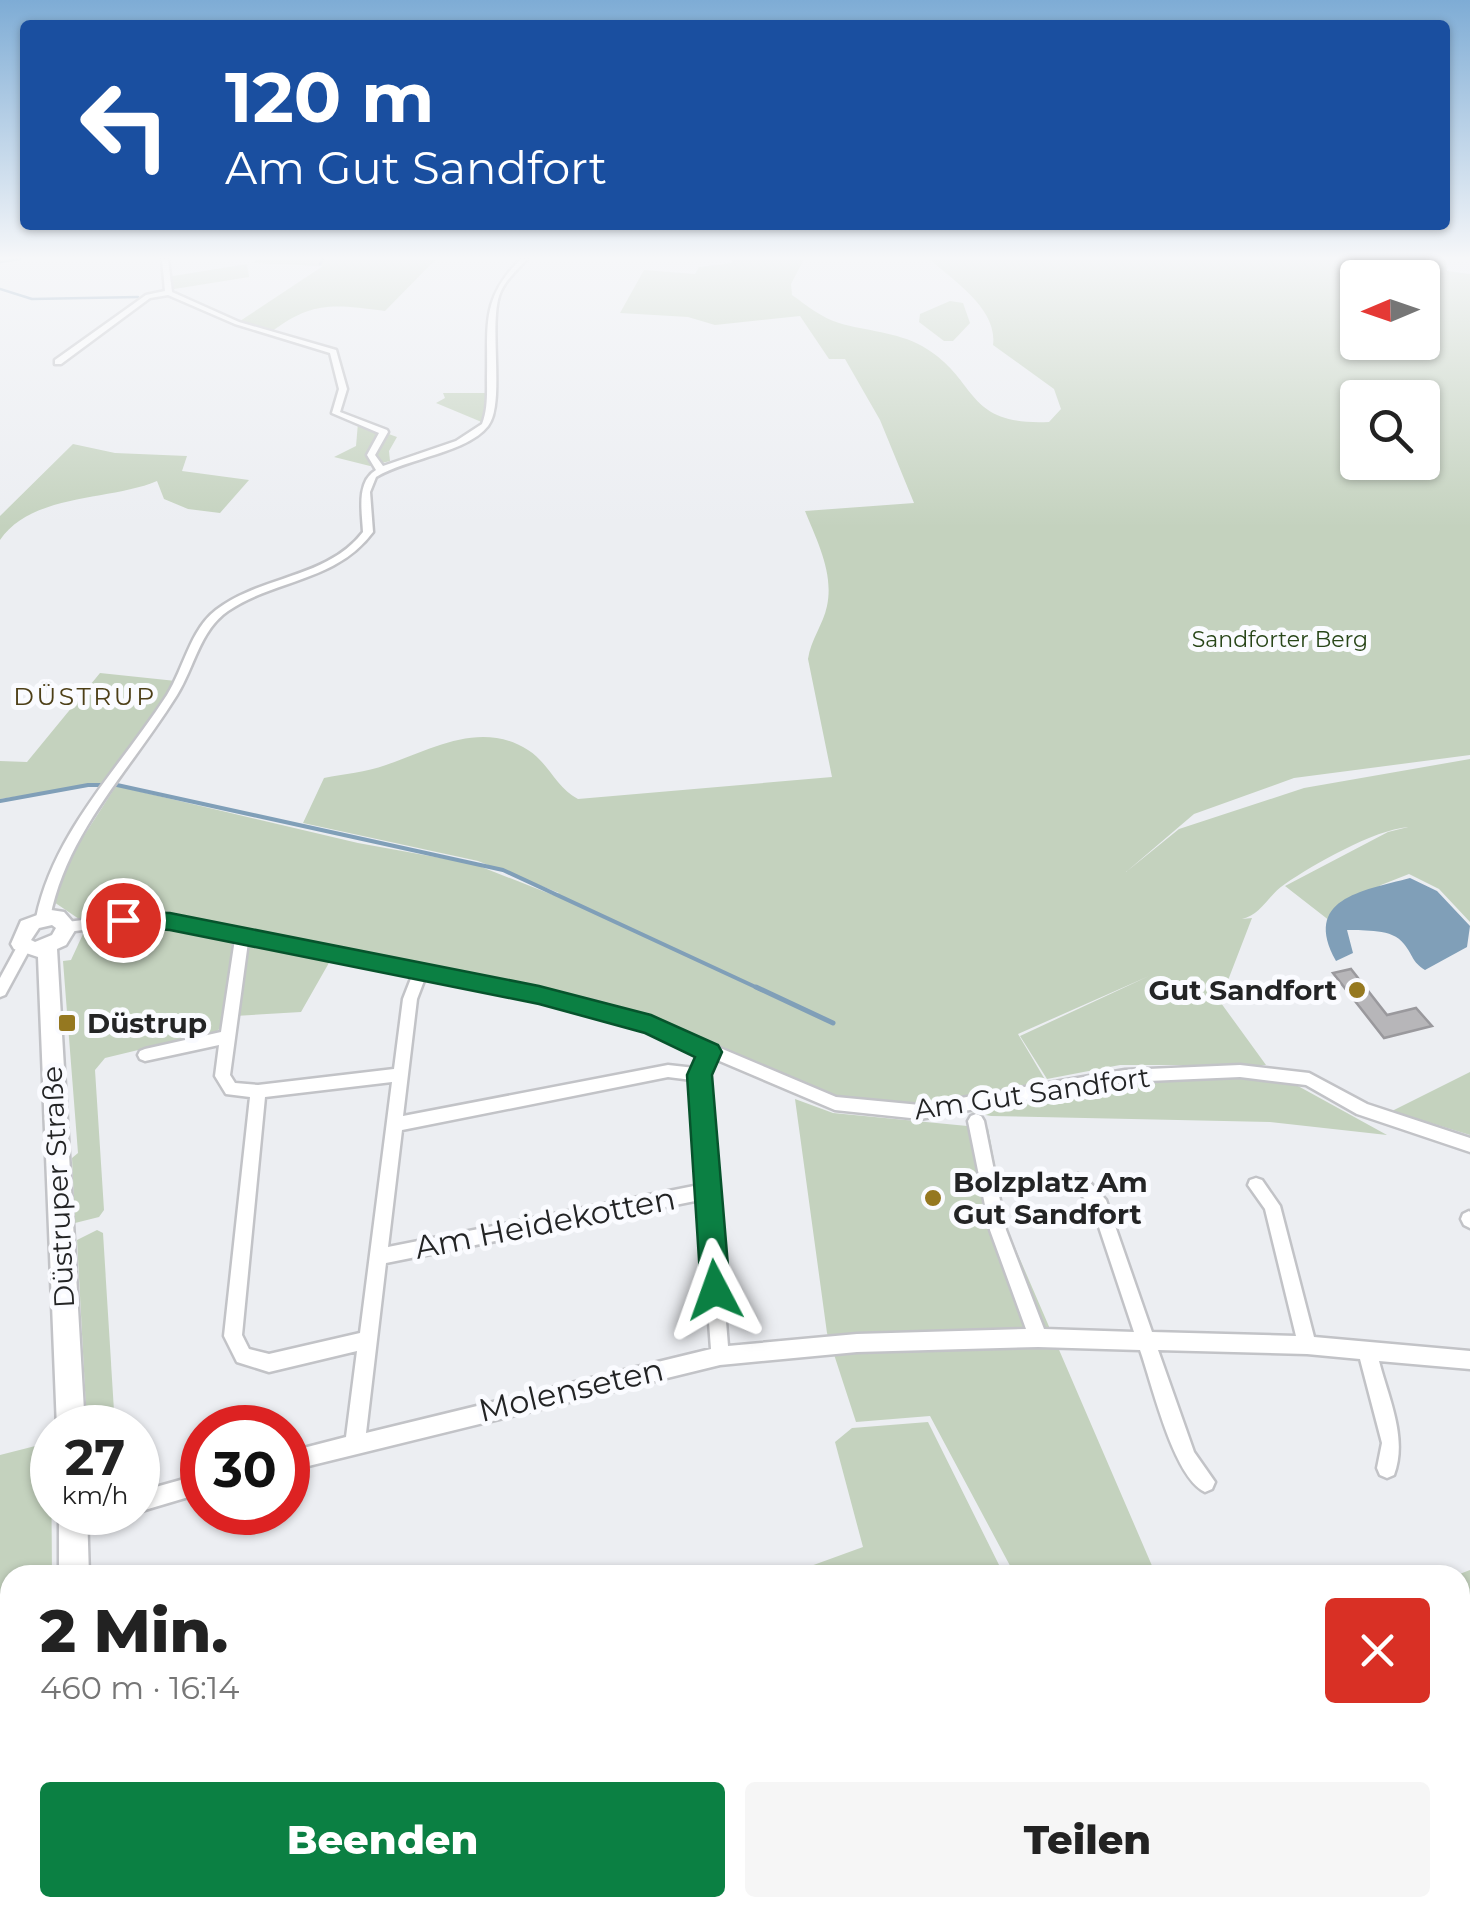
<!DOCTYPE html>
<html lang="de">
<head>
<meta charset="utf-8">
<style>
  body { margin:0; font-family:Montserrat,sans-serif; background:#f6f6f6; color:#222; height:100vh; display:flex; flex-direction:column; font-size:38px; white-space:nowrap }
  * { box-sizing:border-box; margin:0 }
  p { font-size:32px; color:#767676 }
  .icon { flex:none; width:55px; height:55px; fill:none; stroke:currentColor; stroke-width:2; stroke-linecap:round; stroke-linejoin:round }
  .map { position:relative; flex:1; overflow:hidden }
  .sheet { position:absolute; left:0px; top:1565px; width:1470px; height:352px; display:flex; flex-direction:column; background:#fff; border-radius:30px 30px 0 0; box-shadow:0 2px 8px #0004 }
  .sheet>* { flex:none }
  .hud { position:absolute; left:20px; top:20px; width:1430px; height:210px; border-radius:10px; box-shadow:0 2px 8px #0004; background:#1a4fa0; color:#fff; overflow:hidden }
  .needle { width:65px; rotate:268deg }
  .tools { position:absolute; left:1340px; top:260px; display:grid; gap:20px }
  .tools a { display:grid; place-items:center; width:100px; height:100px; border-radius:10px; background:#fff; box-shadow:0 2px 8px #0004; font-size:50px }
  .speed { position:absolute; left:30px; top:1405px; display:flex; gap:20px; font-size:50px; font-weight:700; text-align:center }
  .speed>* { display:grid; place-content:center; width:130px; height:130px; border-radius:50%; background:#fff; box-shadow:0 2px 8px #0004; line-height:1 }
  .speed small { font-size:25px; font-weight:400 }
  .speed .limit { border:15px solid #d22; background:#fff; color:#111 }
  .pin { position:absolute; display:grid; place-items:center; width:85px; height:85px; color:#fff; margin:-42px; border:5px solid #fff; border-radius:50%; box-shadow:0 2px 10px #0007 }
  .me { position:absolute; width:110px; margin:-55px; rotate:356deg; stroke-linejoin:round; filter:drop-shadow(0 0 8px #0008) }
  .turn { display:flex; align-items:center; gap:35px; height:210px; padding:0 40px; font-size:45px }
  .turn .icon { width:130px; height:130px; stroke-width:2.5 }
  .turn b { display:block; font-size:70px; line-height:85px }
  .round { display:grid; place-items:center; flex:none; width:105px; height:105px; border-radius:10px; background:#f6f6f6 }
  .headline { display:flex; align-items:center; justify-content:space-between; height:170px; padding:0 40px }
  h1 { font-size:60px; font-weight:800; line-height:75px }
  .button { display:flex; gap:20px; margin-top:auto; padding:20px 40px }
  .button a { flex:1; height:115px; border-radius:10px; background:#0b8043; color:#fff; font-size:40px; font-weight:800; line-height:115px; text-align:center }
  .button a+a { background:#f6f6f6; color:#222 }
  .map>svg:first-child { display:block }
</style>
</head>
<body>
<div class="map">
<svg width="1470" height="1917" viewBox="0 0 1470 1917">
  <rect width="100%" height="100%" fill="#eceef2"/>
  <g fill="#c4d2be" fill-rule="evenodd">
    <path d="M256 259H436L385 311C334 305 314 300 271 332L237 323 323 266 254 263Z"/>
    <path d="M731 259H804L791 284 792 295C806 305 822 318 839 323 866 331 897 332 922 346 980 379 962 426 1049 422L1061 409 1054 389 993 345C998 309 953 280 929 259H1445L1447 271 1470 274V755L1294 778 1194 814 1126 872 1179 829 1304 788 1470 759V922L1439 889 1409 874 1381 885 1330 921 1285 886 1388 832 1408 827C1374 830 1314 864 1285 884 1269 894 1261 915 1242 919L1252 918 1220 1001 1183 988 1221 1003 1266 1065H1120L1047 1079 1020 1036 1149 976 1018 1034 1050 1088 920 1112 835 1103 651 1025 334 954 301 1012 235 1016 217 1031 105 1058 95 1070 104 1210 99 1217 75 1223 72 1158 78 1153 63 961 71 960 83 934 101 928 110 917 79 919 51 900 65 865 116 786 358 843 474 864 553 895 559 893 478 861 303 823 324 778C344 774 366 772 386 765 432 749 481 720 528 750 549 763 556 788 578 799L832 777 808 659C811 639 823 625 827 606 834 573 817 541 805 511L914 503 880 420 845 359H829L800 316 715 325 688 317 620 313 644 270 695 274 699 267 732 263ZM1358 278H1422V342H1358ZM1358 398H1422V462H1358Z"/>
    <polygon points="247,264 249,277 168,290 167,277"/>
    <polygon points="950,301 963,303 970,323 953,341 944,341 919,322 920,314"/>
    <polygon points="443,393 486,393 484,423 436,403 445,398"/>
    <polygon points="358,423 397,437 389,451 390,461 370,466 334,457 356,446"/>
    <path d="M73 444 115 453 187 456 182 471 249 480 220 513 188 509 164 499 157 481C110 501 32 493 0 540V516Z"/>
    <polygon points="100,673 176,681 107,783 0,799 0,761 27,762"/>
    <polygon points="1470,1072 1470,1135 1392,1111"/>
    <polygon points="1241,1077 1298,1086 1387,1135 1270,1122 991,1116 965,1111 1129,1083"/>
    <polygon points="795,1099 833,1113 988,1128 1007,1229 1156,1575 1015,1575 930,1416 856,1422 827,1333"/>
    <polygon points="97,1230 103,1233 115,1427 87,1427 77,1240"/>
    <polygon points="928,1422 1004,1575 786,1575 863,1547 835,1442 852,1428"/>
    <polygon points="51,1442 52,1575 10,1575 10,1908 46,1908 46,1917 0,1917 0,1455"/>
    <polygon points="1470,1570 1470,1917 1056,1917 1056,1908 1460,1908 1457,1575"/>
    <polygon points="178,1908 291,1908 269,1917 154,1917"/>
    <polygon points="616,1908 772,1908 745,1917 621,1917"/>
  </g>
  <path fill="#809fb8" d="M1410 878 1437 891 1470 926 1467 947 1425 970C1412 962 1413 955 1404 944 1392 928 1365 931 1347 930L1353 953 1336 961C1302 899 1361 891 1410 878Z"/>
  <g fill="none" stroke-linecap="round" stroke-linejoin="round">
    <g stroke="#809fb8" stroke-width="2.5">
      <polyline points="0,262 20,259"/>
      <polyline points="320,264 323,259"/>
      <polyline points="0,289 32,299 138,297"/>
    </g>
    <polyline stroke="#809fb8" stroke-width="4" points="0,801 88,785 117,785 503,870 762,990"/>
    <polyline stroke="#809fb8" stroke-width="5" points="756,987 833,1023"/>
  </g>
  <polygon fill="#b7b6b9" stroke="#9a999d" stroke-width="2.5" points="1351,969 1387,1015 1416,1008 1432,1026 1384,1038 1333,973"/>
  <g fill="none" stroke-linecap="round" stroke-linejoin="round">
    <defs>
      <g id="street">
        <path d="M162 259H168L172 292 239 322 336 350 347 389 340 412 387 430 388 432 375 455 383 466 456 441 482 424C488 409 487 392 487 377 488 325 481 298 521 259H527C517 270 504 281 499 296 489 328 505 405 488 426 467 453 407 458 376 477L370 492 373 532C336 582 275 579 228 611 200 630 194 668 177 695 132 768 67 831 50 918L43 923 36 918C54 831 120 768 167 695 184 668 190 630 216 610 261 575 327 579 363 532 362 511 356 482 376 470L367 455 379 433 332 413 339 389 330 353 235 324 168 295 150 298 61 364H55V360L146 295 165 291Z"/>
        <path d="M123 915 170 916 593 1001 656 1021 836 1097 920 1105 1125 1070 1240 1065 1309 1073 1367 1104 1470 1138V1152L1357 1114 1306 1085 1240 1077 1125 1082 920 1119 835 1110 715 1059 706 1075 728 1346 857 1334 1026 1329 990 1230 968 1121 971 1116 976 1114 981 1116 984 1121 1006 1230 1044 1329 1134 1332 1093 1209 1070 1181 1072 1176 1078 1174 1084 1176 1106 1200 1152 1332 1296 1336 1265 1209 1248 1185 1250 1180 1256 1178 1262 1180 1280 1206 1314 1337 1470 1351V1369L1379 1361C1388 1397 1408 1438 1394 1475L1387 1478 1380 1475 1377 1468 1382 1443 1360 1359 1307 1354 1158 1350 1194 1452 1215 1482 1212 1489 1205 1492C1173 1477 1152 1383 1140 1350L1038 1347 857 1352 720 1365 288 1471V1452L346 1437 357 1351 269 1372 237 1362 224 1336 250 1097 226 1094 215 1076 219 1045 145 1061 140 1059 138 1055 140 1051 145 1049 221 1032 235 939 170 926 123 925 67 932 60 927 67 922ZM248 942 412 976 403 999 394 1069 258 1085 235 1083 230 1075ZM425 978 593 1013 647 1030 702 1053 695 1068 668 1065 403 1116 417 999ZM668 1077 692 1080 699 1185 388 1247 402 1130ZM392 1082 360 1333 269 1354 249 1349 242 1335 265 1097ZM700 1200 711 1349 366 1433 386 1263Z"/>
        <polygon points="24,942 29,943 31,947 5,995 0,997 0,978 19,943"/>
        <polygon points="1469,1211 1470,1212 1470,1228 1464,1225 1461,1219 1463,1214"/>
        <polygon points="202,1474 202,1493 138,1512 138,1492"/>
        <polygon points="78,1512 117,1512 114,1519 73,1534 66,1531 63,1524 66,1517"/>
      </g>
      <g id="secondary">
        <path d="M51 910 64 912 77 927 66 945 57 949 85 1428H57L38 957 14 949 11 944 21 921ZM52 925 56 928 52 935 35 942 31 940 39 928Z"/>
        <polygon points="59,1512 87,1512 89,1575 59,1575"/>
        <rect x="55" y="1908" width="34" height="9"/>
      </g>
    </defs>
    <use href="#street" stroke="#c2c3c7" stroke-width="5"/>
    <use href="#secondary" stroke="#c2c3c7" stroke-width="5"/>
    <use href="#street" fill="#fff" fill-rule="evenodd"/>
    <use href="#secondary" fill="#fff" fill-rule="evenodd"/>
  </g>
  <linearGradient id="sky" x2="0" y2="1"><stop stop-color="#7eacd5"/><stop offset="0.49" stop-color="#f6f7f9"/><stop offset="1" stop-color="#f6f7f9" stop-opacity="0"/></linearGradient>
  <rect width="1470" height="527" fill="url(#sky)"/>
  <polygon fill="#0b8043" stroke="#07532c" stroke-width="2.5" points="123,912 170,913 539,986 651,1015 718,1045 722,1052 712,1075 730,1290 725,1300 715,1304 705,1300 701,1290 687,1075 695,1057 645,1033 539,1004 170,930 115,926 115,914"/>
  <g fill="#957820" stroke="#fafbff" stroke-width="4">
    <circle cx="1357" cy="990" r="10"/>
    <rect x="57" y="1013" width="20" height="20" rx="5"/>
    <circle cx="933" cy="1198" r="10"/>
  </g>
  <g text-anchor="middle" stroke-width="10" stroke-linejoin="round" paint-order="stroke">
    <g font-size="22" fill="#284618" stroke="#fafbff">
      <text x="1280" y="647">Sandforter Berg</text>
    </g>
    <g font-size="25" letter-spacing="2.5" fill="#4d3f17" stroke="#fafbff">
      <text x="85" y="705">DÜSTRUP</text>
    </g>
    <g font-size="28" font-weight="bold" fill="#232425" stroke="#fafbff" text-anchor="start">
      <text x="1337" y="1000" text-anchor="end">Gut Sandfort</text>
      <text x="87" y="1033">Düstrup</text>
      <text x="953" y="1192">Bolzplatz Am<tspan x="953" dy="32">Gut Sandfort</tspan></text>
    </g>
    <g font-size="28" fill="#232425" stroke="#fafbff">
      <text transform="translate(1032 1093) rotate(-8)" y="10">Am Gut Sandfort</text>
      <text transform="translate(58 1187) rotate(-93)" y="10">Düstruper Straße</text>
    </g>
    <g font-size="32" fill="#232425" stroke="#fafbff">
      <text transform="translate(545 1223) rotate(-11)" y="11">Am Heidekotten</text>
      <text transform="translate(571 1390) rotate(-13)" y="11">Molenseten</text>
    </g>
  </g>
</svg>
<div class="tools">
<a><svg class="needle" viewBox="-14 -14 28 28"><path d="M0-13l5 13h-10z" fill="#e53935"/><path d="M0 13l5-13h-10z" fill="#767676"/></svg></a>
<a><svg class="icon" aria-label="search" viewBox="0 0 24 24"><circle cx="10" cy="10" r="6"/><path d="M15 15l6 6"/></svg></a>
</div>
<div class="speed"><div>27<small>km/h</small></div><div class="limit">30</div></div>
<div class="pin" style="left:123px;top:920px;background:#d93025"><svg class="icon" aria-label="arrive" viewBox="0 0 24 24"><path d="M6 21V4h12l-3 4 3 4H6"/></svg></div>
<svg class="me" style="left:715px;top:1290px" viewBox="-20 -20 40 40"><path d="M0-17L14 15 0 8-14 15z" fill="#0b8043" stroke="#fff" stroke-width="4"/></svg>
<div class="hud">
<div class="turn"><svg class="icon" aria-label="left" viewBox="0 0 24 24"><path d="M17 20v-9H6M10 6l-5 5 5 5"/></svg><div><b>120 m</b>Am Gut Sandfort</div></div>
</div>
<section class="sheet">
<div class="headline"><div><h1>2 Min.</h1><p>460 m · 16:14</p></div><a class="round" style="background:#d93025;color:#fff"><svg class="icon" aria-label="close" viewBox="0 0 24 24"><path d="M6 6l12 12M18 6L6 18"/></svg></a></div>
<div class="button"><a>Beenden</a><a>Teilen</a></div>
</section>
</div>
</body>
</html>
